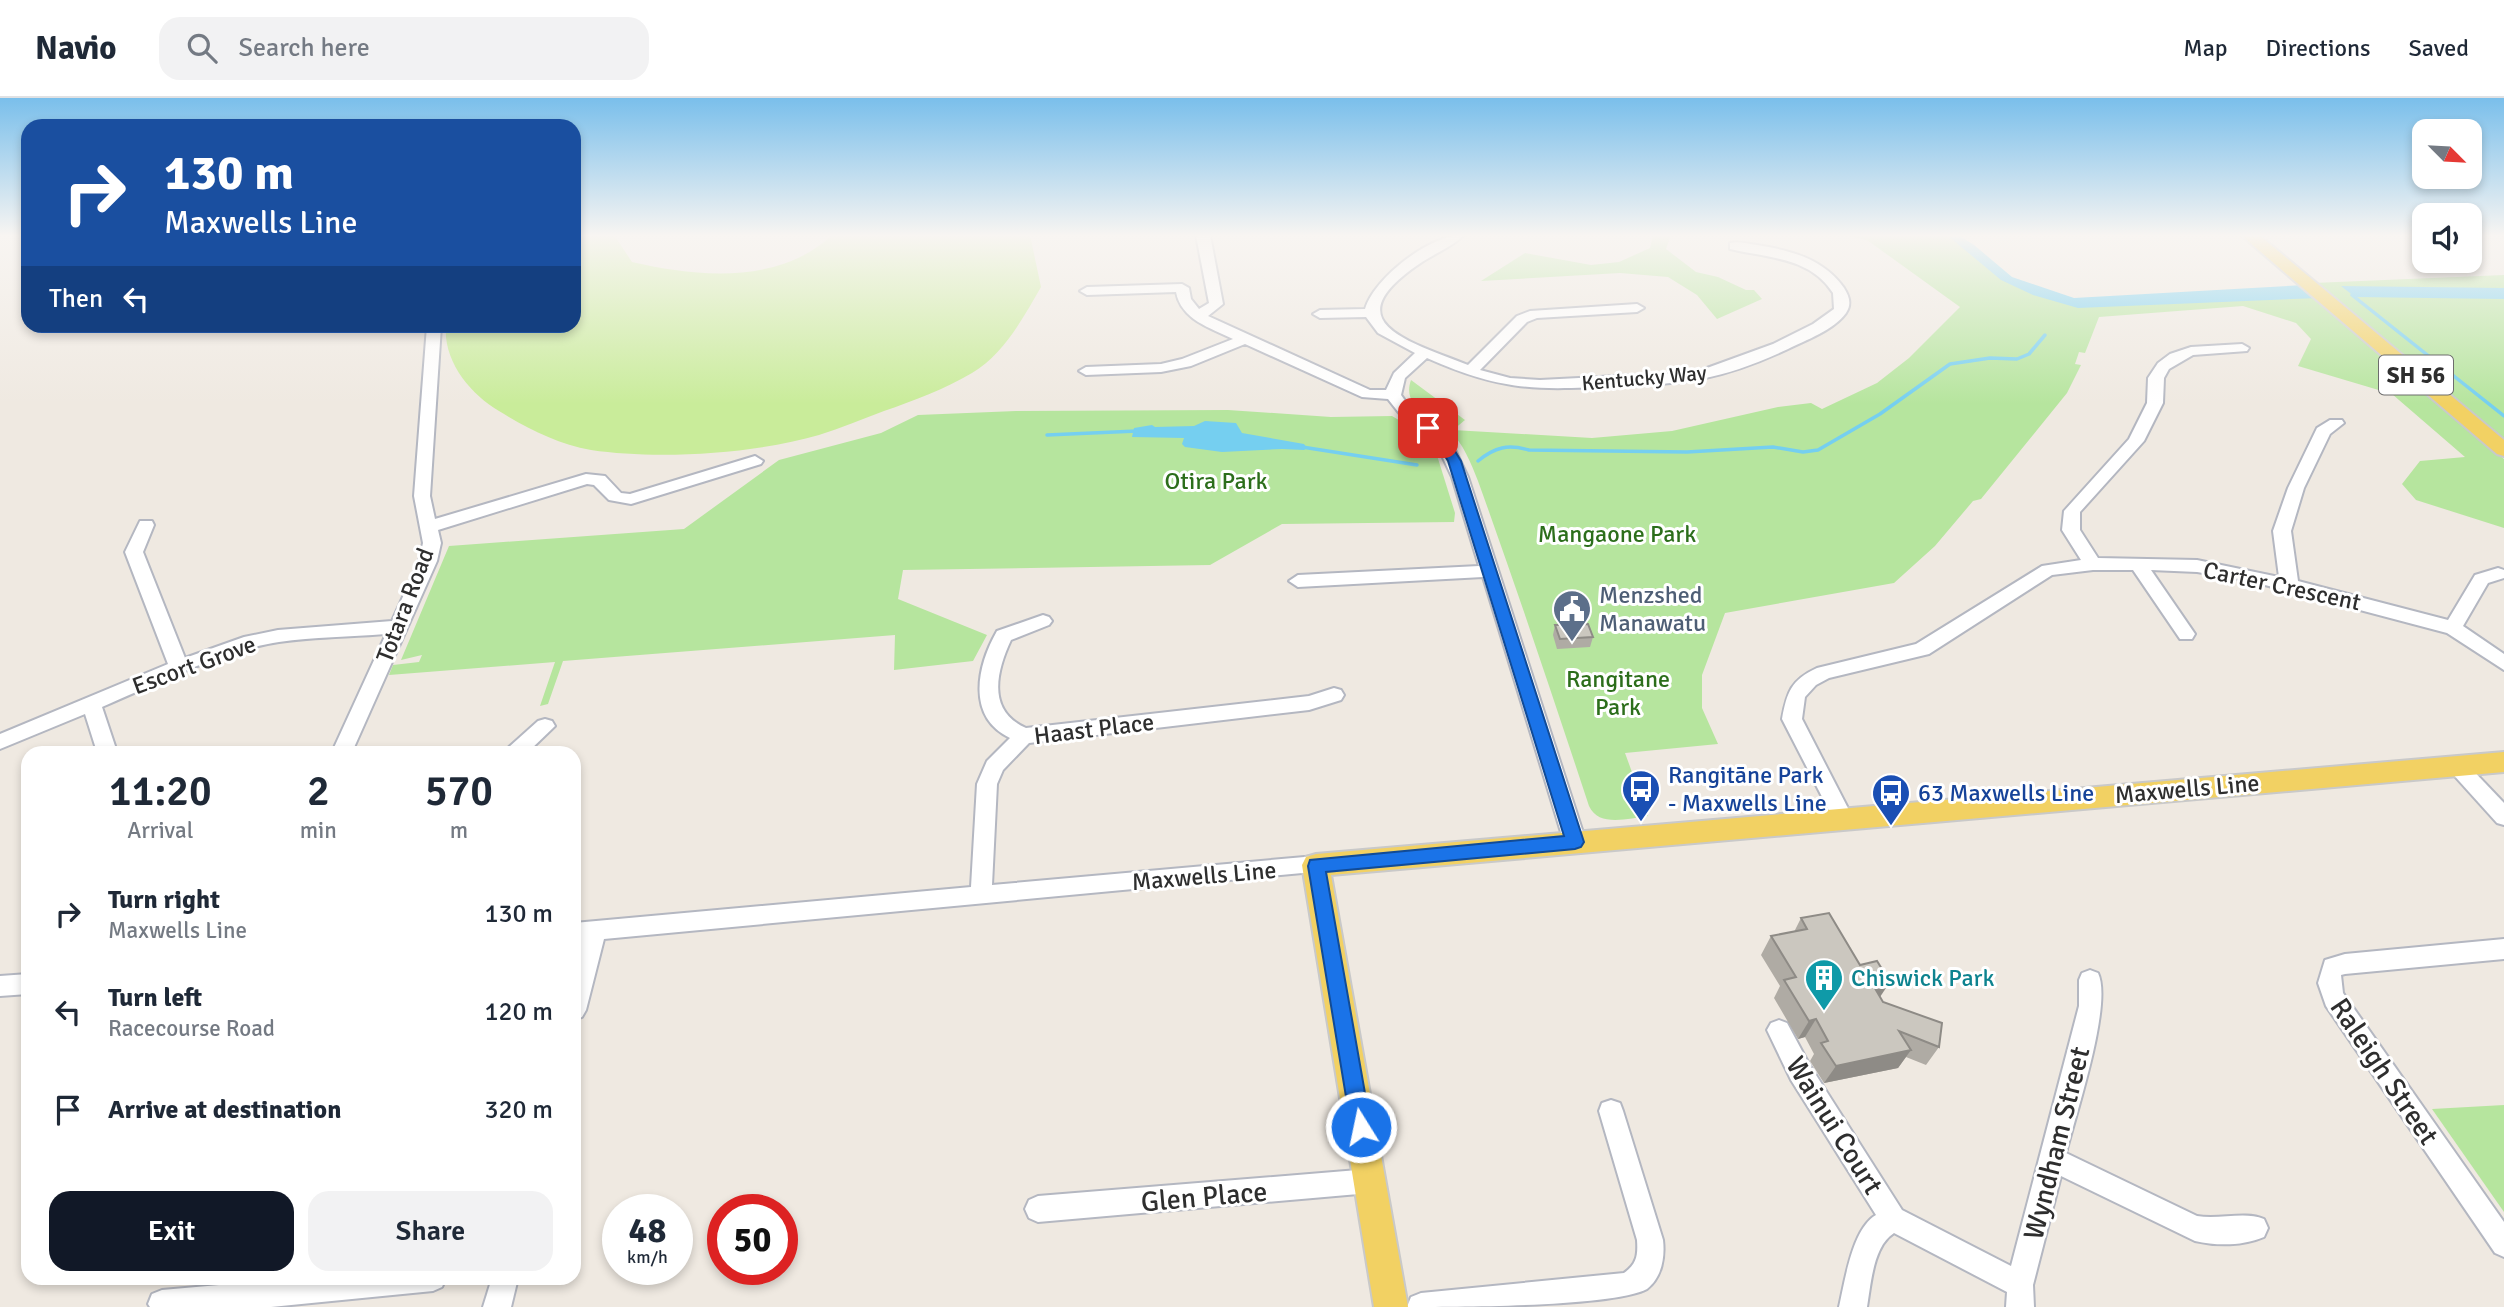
<!DOCTYPE html>
<html lang="en">
<head>
<meta charset="utf-8">
<style>
  body { margin:0; font-family:Signika,sans-serif; background:#f2f2f3; color:#1f2937; height:100vh; display:flex; flex-direction:column; font-size:26px; white-space:nowrap }
  * { box-sizing:border-box; margin:0 }
  p { font-size:23px; color:#747a83 }
  .icon { flex:none; width:38px; height:38px; fill:none; stroke:currentColor; stroke-width:2; stroke-linecap:round; stroke-linejoin:round }
  .map { position:relative; flex:1; overflow:hidden }
  .sheet { position:absolute; left:21px; top:648px; width:560px; height:539px; display:flex; flex-direction:column; background:#fff; border-radius:21px; box-shadow:0 4px 10px #0003 }
  .sheet>* { flex:none }
  .hud { position:absolute; left:21px; top:21px; width:560px; height:214px; border-radius:21px; box-shadow:0 4px 10px #0003; background:#1a4fa0; color:#fff; overflow:hidden }
  .needle { width:46px; rotate:114deg }
  .tools { position:absolute; left:2412px; top:21px; display:grid; gap:14px }
  .tools a { display:grid; place-items:center; width:70px; height:70px; border-radius:14px; background:#fff; box-shadow:0 4px 10px #0003; font-size:35px }
  .speed { position:absolute; left:602px; top:1096px; display:flex; gap:14px; font-size:35px; font-weight:700; text-align:center }
  .speed>* { display:grid; place-content:center; width:91px; height:91px; border-radius:50%; background:#fff; box-shadow:0 4px 10px #0003; line-height:1 }
  .speed small { font-size:18px; font-weight:400 }
  .speed .limit { border:10px solid #d22; background:#fff; color:#111 }
  .pin { position:absolute; display:grid; place-items:center; width:60px; height:60px; color:#fff; margin:-30px; border-radius:14px; box-shadow:0 4px 10px #0006 }
  .me { position:absolute; width:77px; margin:-38px; rotate:350deg; stroke-linejoin:round; filter:drop-shadow(0 0 5px #0008) }
  .turn { display:flex; align-items:center; gap:24px; height:147px; padding:0 28px; font-size:32px }
  .turn .icon { width:91px; height:91px; stroke-width:2.5 }
  .turn b { display:block; font-size:49px; line-height:60px }
  .then { display:flex; align-items:center; height:66px; padding:0 28px; background:#0003; gap:14px; font-size:26px }
  .eta { display:flex; justify-content:space-evenly; align-items:center; height:119px; text-align:center }
  .eta b { font-size:42px; font-weight:600; line-height:49px }
  .button { display:flex; gap:14px; margin-top:auto; padding:14px 28px }
  .button a { flex:1; height:80px; border-radius:21px; background:#111827; color:#fff; font-size:28px; font-weight:600; line-height:80px; text-align:center }
  .button a+a { background:#f2f2f3; color:#1f2937 }
  ul { padding:0; list-style:none }
  li { display:flex; align-items:center; gap:21px; height:98px; padding:0 28px }
  li div { flex:1 }
  li b { display:block; font-size:26px }
  li em { font-style:normal }
  header { display:flex; align-items:center; gap:42px; box-sizing:border-box; height:98px; padding:0 35px; background:#fff; border-bottom:2px solid #e0e1e3 }
  header strong { font-size:33px }
  nav { display:flex; gap:38px; margin-inline-start:auto; font-size:24px }
  .search { width:490px; height:63px; background:#f2f2f3; display:flex; align-items:center; gap:18px; box-sizing:border-box; padding:0 24px; border-radius:21px; color:#747a83; font-size:26px }
  .map>svg:first-child { display:block }
</style>
</head>
<body>
<header>
<strong>Navio</strong>
<div class="search"><svg class="icon" aria-label="search" viewBox="0 0 24 24"><circle cx="10" cy="10" r="6"/><path d="M15 15l6 6"/></svg>Search here</div>
<nav><a>Map</a><a>Directions</a><a>Saved</a></nav>
</header>
<div class="map">
<svg width="2504" height="1209" viewBox="0 0 2504 1209">
  <rect width="100%" height="100%" fill="#efe9e1"/>
  <g fill="#b6e59e">
    <polygon points="1653,137 1671,137 1666,151 1696,174 1718,179 1746,192 1754,192 1762,201 1717,221 1697,197 1668,179 1620,175 1481,183 1525,155 1591,167 1619,164 1650,150"/>
    <path d="M1843 137H1956L2002 176 2027 188 2078 204 2309 193 2504 361V430L2416 402 2402 386 2420 363 2465 359 2392 296 2298 268 2311 241 2296 225 2243 208 2099 219 2085 255 2079 254 2075 266 2081 267 2067 295 1981 401 1973 403 1935 448 1894 485 1725 515 1702 577V610L1718 646 1625 655 1648 718C1629 720 1599 730 1589 708 1553 599 1517 491 1478 383 1471 365 1463 345 1449 332 1433 317 1401 310 1411 282L1465 322 1453 332 1592 340 1672 333 1778 309 1811 305 1822 311 1877 285 1909 260 1960 209 1867 142Z"/>
    <polygon points="2504,177 2504,343 2313,185"/>
    <polygon points="1228,312 1331,319 1392,318 1424,337 1435,351 1455,415 1454,424 1282,426 1210,467 903,472 898,501 987,537 973,563 894,572 895,537 563,563 548,606 540,608 555,564 389,577 393,567 419,564 422,557 401,562 449,448 684,431 779,362 881,335 918,317 1016,313"/>
    <polygon points="2504,1007 2504,1114 2432,1011"/>
  </g>
  <path fill="#c9ec9a" d="M574 137H614L632 164C697 179 779 187 832 137H1030L1041 189C1023 220 1004 256 972 275 945 291 913 303 884 313 862 321 841 330 819 337 754 356 658 362 591 352 558 346 528 331 499 313 470 296 443 263 446 228H574Z"/>
  <g fill="#75cff0">
    <polygon points="1947,137 1958,137 1974,147 2012,179 2074,200 2304,187 2319,200 2078,210 2033,197 2001,182"/>
    <polygon points="2341,188 2504,190 2504,201 2355,199"/>
    <polygon points="1205,323 1236,325 1242,335 1304,346 1307,350 1304,352 1282,351 1222,354 1185,349 1182,346 1184,340 1132,339 1134,330 1152,327 1155,329 1194,328"/>
  </g>
  <g fill="none" stroke-linecap="round" stroke-linejoin="round">
    <g stroke="#75cff0" stroke-width="3.5">
      <polyline points="2352,197 2504,318"/>
      <polyline points="1047,337 1137,333"/>
      <polyline points="1302,349 1417,367"/>
      <path d="M1478 363C1495 349 1508 346 1529 352L1687 354 1773 349 1803 354 1818 352 1880 316 1950 266 1990 260 2017 261 2029 256 2045 237"/>
    </g>
    <defs>
      <g id="minor">
        <path d="M1196 137H1210L1223 206 1208 218 1370 292H1386L1394 275 1415 255 1378 235 1366 219 1320 220 1313 216 1320 212 1365 211C1374 180 1432 135 1464 137 1453 148 1436 155 1422 164 1332 224 1406 242 1468 267L1517 218 1530 213 1637 206 1644 210 1637 214 1537 220 1527 224 1480 272 1510 280 1540 282 1696 274 1773 246 1813 226 1834 211 1833 195C1810 159 1768 160 1730 151V145C1739 143 1748 146 1757 147 1790 152 1824 161 1844 190 1849 198 1852 206 1846 215 1834 232 1806 242 1788 251 1724 281 1688 286 1618 288 1538 292 1503 294 1427 260L1405 280 1401 297 1413 314 1449 339 1468 379 1586 744 1582 750 1575 752 1568 750 1564 744 1483 479 1298 489 1289 483 1298 477 1479 468 1452 379 1436 345 1403 320 1388 301 1362 299 1245 246 1191 268 1161 274 1086 277 1079 273 1086 269 1161 266 1182 261 1233 241C1211 230 1181 222 1176 194L1087 197 1080 193 1087 189 1182 186 1189 190 1191 201 1199 211 1209 205Z"/>
        <path d="M427 228H441L430 398 435 421 586 376 605 378 621 395 630 396 755 358 763 363 761 366 631 406 609 402 594 387 587 386 438 432 441 445 437 463 352 654H332L386 536C350 539 314 539 279 544 224 552 154 587 102 609L117 654H97L85 616 0 651V636L168 566 125 454 140 423H152L154 427 143 454 185 560 244 539 278 532 392 523 419 463 423 445 414 398Z"/>
        <path d="M2242 246 2249 250 2247 253 2193 257 2169 271 2164 280 2163 305 2144 343 2080 414V432L2098 460 2197 462 2279 479 2273 433 2288 390 2317 330 2330 322H2342L2344 325 2330 336 2304 390 2291 433 2298 483 2448 522 2475 477 2498 470 2504 472V480L2488 485 2463 528 2504 556V572L2447 535 2246 482 2197 474 2151 472 2195 536 2192 541H2180L2133 472H2093L2052 477 1929 556 1829 580 1816 587 1805 599 1802 621 1853 720 1850 726 1843 728 1836 726 1782 621C1787 594 1791 582 1817 570L1916 546 2042 468 2081 462 2062 432 2064 413 2129 341 2147 305 2148 280 2158 265 2170 256 2191 249Z"/>
        <path d="M1043 517 1049 519 1052 523 1049 527 1011 542C996 574 987 613 1026 630L1309 598 1334 590 1341 592 1344 597 1341 602 1309 612 1029 645 1003 672 997 686 992 787 1316 758 1324 761 1327 767 1324 773 604 841 586 912 582 919 574 922V869L581 843H574V825L971 789 977 686 987 663 1010 640C966 619 977 568 997 533Z"/>
        <polygon points="545,621 552,623 555,628 528,654 506,654 509,649 538,623"/>
        <polygon points="2458,661 2465,664 2504,705 2504,727 2497,725 2451,674 2448,669 2451,664"/>
        <polygon points="2504,841 2504,861 2345,876 2341,877 2343,895 2504,1124 2504,1159 2495,1155 2326,908 2318,885 2325,862 2345,856"/>
        <path d="M2090 872 2098 875C2113 906 2075 1018 2066 1055L2197 1118C2219 1122 2244 1113 2264 1121L2268 1130 2264 1139C2243 1148 2217 1148 2195 1143L2061 1078 2033 1187 2034 1209H2006L2007 1194 1894 1135C1873 1148 1871 1186 1867 1209H1839C1845 1183 1852 1131 1876 1117L1791 982 1767 932 1771 925 1779 922 1787 925 1809 966 1902 1112 2011 1168 2079 908V882L2082 875Z"/>
        <polygon points="28,876 28,896 0,898 0,878"/>
        <path d="M1611 1002 1620 1005 1623 1013 1663 1142C1665 1159 1662 1179 1647 1191 1614 1209 1455 1209 1407 1209L1411 1199 1421 1195 1624 1175C1637 1166 1638 1157 1637 1142L1599 1013 1602 1005Z"/>
        <polygon points="1370,1071 1379,1074 1383,1083 1379,1092 1370,1095 1038,1124 1029,1120 1025,1111 1029,1102 1038,1098"/>
        <polygon points="298,1180 446,1180 442,1189 433,1193 271,1209 150,1209 148,1206 152,1196 162,1192"/>
        <polygon points="492,1180 518,1180 511,1209 483,1209"/>
      </g>
      <g id="major">
        <polygon points="2241,137 2259,137 2504,342 2504,358 2497,356"/>
        <polygon points="2504,654 2504,674 1331,777 1408,1209 1374,1209 1302,767 1306,759 1316,756"/>
      </g>
    </defs>
    <use href="#minor" stroke="#b4b7c1" stroke-width="4"/>
    <use href="#major" stroke="#c9c9c9" stroke-width="4"/>
    <use href="#minor" fill="#fff" fill-rule="evenodd"/>
    <use href="#major" fill="#f2d163" fill-rule="evenodd"/>
  </g>
  <g fill="#afaba4">
    <polygon points="1555,527 1593,539 1590,549 1557,551 1553,537"/>
    <polygon points="1801,820 1880,900 1883,904 1939,949 1926,967 1906,959 1898,970 1824,985 1810,963 1814,956 1805,939 1798,941 1774,900 1780,888 1761,857 1771,838 1794,834"/>
  </g>
  <g fill="#8e8b86">
    <polygon points="1890,884 1878,902 1873,887"/>
    <polygon points="1816,921 1805,939 1798,941 1809,923"/>
    <polygon points="1911,952 1898,970 1824,985 1836,968"/>
  </g>
  <g fill="#cbc7bf" stroke="#8e8b86" stroke-width="2">
    <polygon points="1588,526 1593,539 1560,541 1555,527"/>
    <polygon points="1829,815 1860,867 1877,863 1890,884 1873,887 1883,904 1942,925 1939,949 1899,933 1911,952 1836,968 1821,945 1828,943 1816,921 1809,923 1784,882 1796,879 1771,838 1807,831 1801,820"/>
  </g>
  <linearGradient id="sky" x2="0" y2="1"><stop stop-color="#7abfeb"/><stop offset="0.45" stop-color="#f8f5f2"/><stop offset="1" stop-color="#f8f5f2" stop-opacity="0"/></linearGradient>
  <rect width="2504" height="306" fill="url(#sky)"/>
  <polygon fill="#1a73e8" stroke="#114b97" stroke-width="2" points="1428,326 1447,340 1461,363 1584,744 1581,749 1575,751 1326,774 1371,1029 1368,1035 1361,1038 1354,1035 1351,1029 1308,768 1310,762 1564,738 1448,363 1437,345 1422,330"/>
  <defs>
    <symbol id="civic-pin" viewBox="-11 -11 22 30"><path d="M0 17L-7.5 6A9.5 9.5 0 1 1 7.5 6Z" fill="#5c6f8a" stroke="#fff"/><path d="M-.6-6.5H3V-4.5H.6V-3L4-1V1h2V6H-6V1h2V-1L-.6-3ZM-1.2 2.5V6h2.4V2.5Z" fill="#fff"/></symbol>
    <symbol id="bus-pin" viewBox="-11 -11 22 30"><path d="M0 17L-7.5 6A9.5 9.5 0 1 1 7.5 6Z" fill="#1a4fb4" stroke="#fff"/><path d="M-5-6H5V4H4V6H2V4H-2V6H-4V4H-5ZM-3.5-4V0h7V-4ZM-3.5 1.2v1.5H-2V1.2ZM2 1.2v1.5H3.5V1.2Z" fill="#fff"/></symbol>
    <symbol id="building-pin" viewBox="-11 -11 22 30"><path d="M0 17L-7.5 6A9.5 9.5 0 1 1 7.5 6Z" fill="#0f9aa8" stroke="#fff"/><path d="M-4-6H4V6H1V3H-1V6H-4ZM-2.5-4.3h1.7v1.8h-1.7ZM.8-4.3h1.7v1.8H.8ZM-2.5-1h1.7V.8h-1.7ZM.8-1h1.7V.8H.8Z" fill="#fff"/></symbol>
  </defs>
  <g fill-rule="evenodd">
    <use href="#civic-pin" x="1550" y="489" width="44" height="60"/>
    <use href="#bus-pin" x="1619" y="669" width="44" height="60"/>
    <use href="#bus-pin" x="1869" y="673" width="44" height="60"/>
    <use href="#building-pin" x="1802" y="858" width="44" height="60"/>
  </g>
  <g text-anchor="middle" stroke-width="6" stroke-linejoin="round" paint-order="stroke">
    <g font-size="21" fill="#2e2e2e" stroke="#fff">
      <text transform="translate(1644 280) rotate(-5)" y="7">Kentucky Way</text>
    </g>
    <rect fill="#fff" stroke="#6d6d6d" stroke-width="2" x="2379" y="257.5" width="74" height="39" rx="5"/>
    <g font-size="23" font-weight="bold" fill="#2e2e2e">
      <text x="2416" y="285">SH 56</text>
    </g>
    <g font-size="24" fill="#2c6e1b" stroke="#fff">
      <text x="1216" y="391">Otira Park</text>
      <text x="1617" y="444">Mangaone Park</text>
      <text x="1618" y="589">Rangitane<tspan x="1618" dy="28">Park</tspan></text>
    </g>
    <g font-size="24" fill="#2e2e2e" stroke="#fff">
      <text transform="translate(2282 488) rotate(12)" y="8">Carter Crescent</text>
      <text transform="translate(405 507) rotate(-69)" y="8">Totara Road</text>
      <text transform="translate(194 567) rotate(-20)" y="8">Escort Grove</text>
      <text transform="translate(1094 631) rotate(-7)" y="8">Haast Place</text>
      <text transform="translate(2187 691) rotate(-5)" y="8">Maxwells Line</text>
      <text transform="translate(1204 778) rotate(-5)" y="8">Maxwells Line</text>
    </g>
    <g font-size="24" fill="#4e5e75" stroke="#fff" text-anchor="start">
      <text x="1599" y="505">Menzshed<tspan x="1599" dy="28">Manawatu</tspan></text>
    </g>
    <g font-size="24" fill="#164399" stroke="#fff" text-anchor="start">
      <text x="1668" y="685">Rangitāne Park<tspan x="1668" dy="28">- Maxwells Line</tspan></text>
      <text x="1918" y="703">63 Maxwells Line</text>
    </g>
    <g font-size="24" fill="#0d838f" stroke="#fff" text-anchor="start">
      <text x="1851" y="888">Chiswick Park</text>
    </g>
    <g font-size="28" fill="#2e2e2e" stroke="#fff">
      <text transform="translate(2385 973) rotate(56)" y="10">Raleigh Street</text>
      <text transform="translate(1835 1027) rotate(58)" y="10">Wainui Court</text>
      <text transform="translate(2056 1045) rotate(-76)" y="10">Wyndham Street</text>
      <text transform="translate(1204 1098) rotate(-5)" y="10">Glen Place</text>
    </g>
  </g>
</svg>
<div class="tools">
<a><svg class="needle" viewBox="-14 -14 28 28"><path d="M0-13l5 13h-10z" fill="#e53935"/><path d="M0 13l5-13h-10z" fill="#747a83"/></svg></a>
<a><svg class="icon" aria-label="sound" viewBox="0 0 24 24"><path d="M4 9h4l5-4v14l-5-4H4zM17 9q2 3 0 6"/></svg></a>
</div>
<div class="speed"><div>48<small>km/h</small></div><div class="limit">50</div></div>
<div class="pin" style="left:1428px;top:330px;background:#d93025"><svg class="icon" aria-label="arrive" viewBox="0 0 24 24"><path d="M6 21V4h12l-3 4 3 4H6"/></svg></div>
<svg class="me" style="left:1361px;top:1029px" viewBox="-20 -20 40 40"><circle r="17" fill="#1a73e8" stroke="#fff" stroke-width="3"/><path d="M0-11L8 9 0 5-8 9z" fill="#fff"/></svg>
<div class="hud">
<div class="turn"><svg class="icon" aria-label="right" viewBox="0 0 24 24"><path d="M7 20v-9h11M14 6l5 5-5 5"/></svg><div><b>130 m</b>Maxwells Line</div></div>
<div class="then">Then<svg class="icon" aria-label="left" viewBox="0 0 24 24"><path d="M17 20v-9H6M10 6l-5 5 5 5"/></svg></div>
</div>
<section class="sheet">
<div class="eta">
<div><b>11:20</b><p>Arrival</p></div>
<div><b>2</b><p>min</p></div>
<div><b>570</b><p>m</p></div>
</div>
<ul>
<li><svg class="icon" aria-label="right" viewBox="0 0 24 24"><path d="M7 20v-9h11M14 6l5 5-5 5"/></svg><div><b>Turn right</b><p>Maxwells Line</p></div><em>130 m</em></li>
<li><svg class="icon" aria-label="left" viewBox="0 0 24 24"><path d="M17 20v-9H6M10 6l-5 5 5 5"/></svg><div><b>Turn left</b><p>Racecourse Road</p></div><em>120 m</em></li>
<li><svg class="icon" aria-label="arrive" viewBox="0 0 24 24"><path d="M6 21V4h12l-3 4 3 4H6"/></svg><div><b>Arrive at destination</b></div><em>320 m</em></li>
</ul>
<div class="button"><a>Exit</a><a>Share</a></div>
</section>
</div>
</body>
</html>
